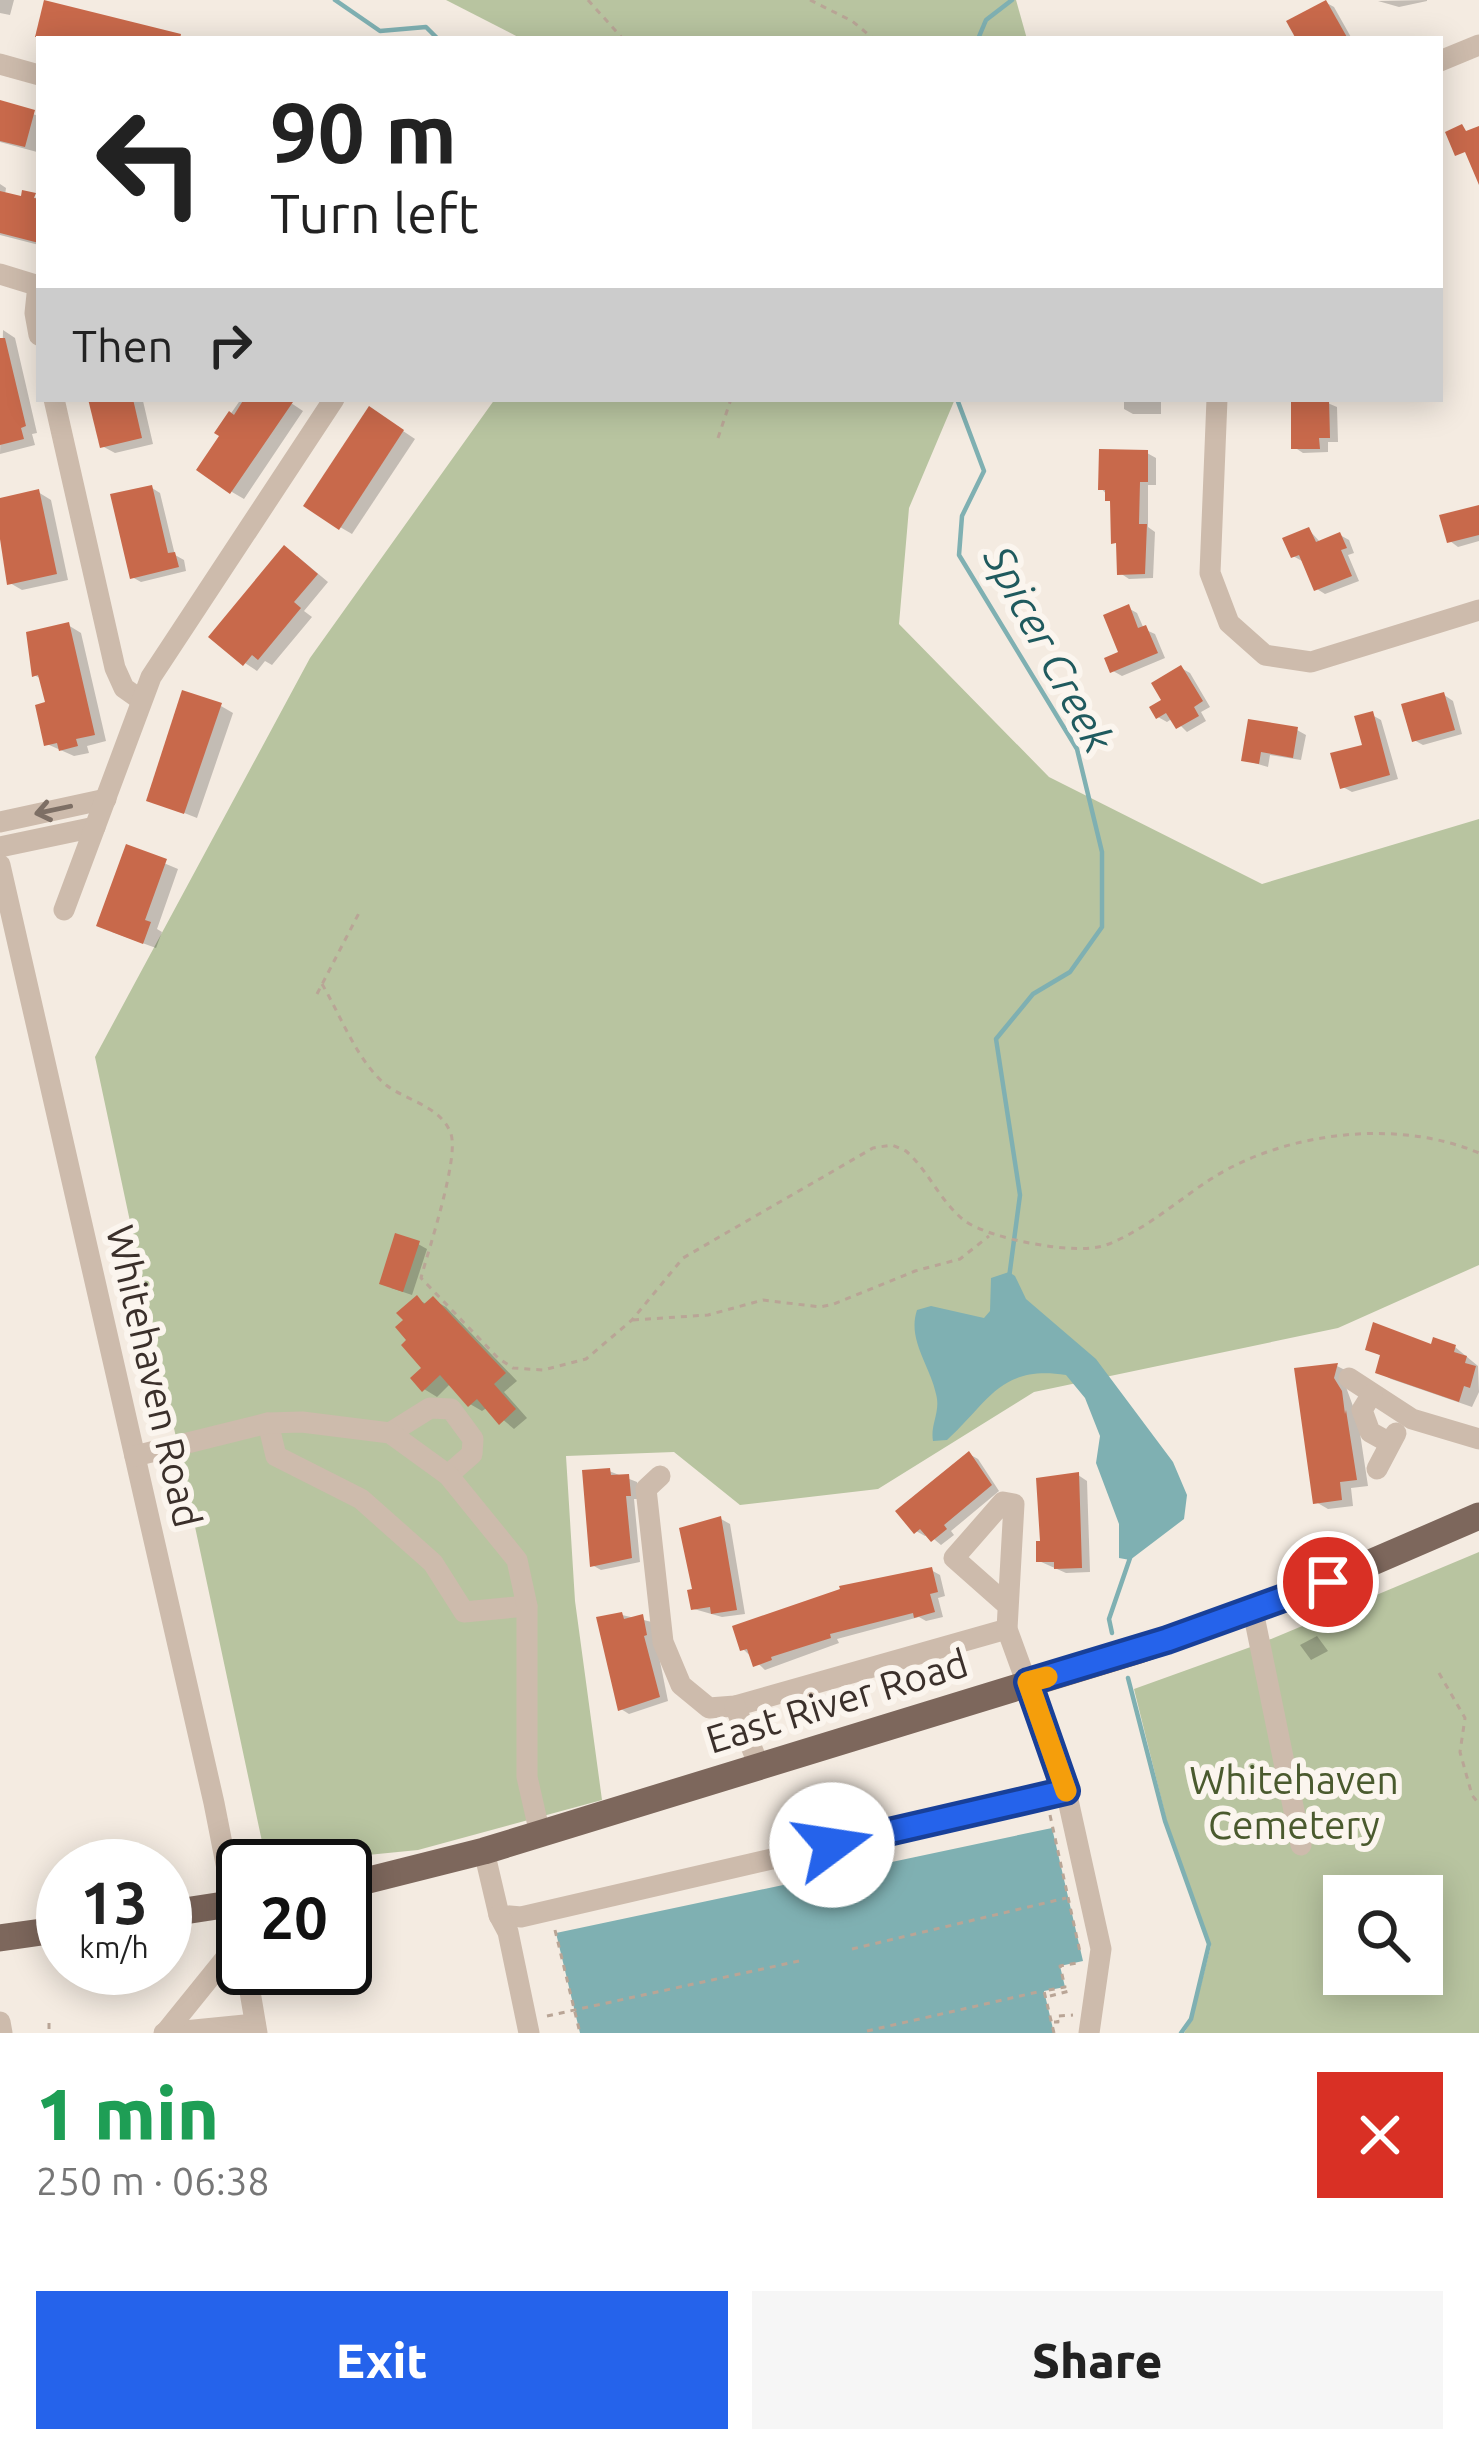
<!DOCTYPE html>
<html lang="en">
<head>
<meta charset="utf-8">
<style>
  body { margin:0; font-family:Ubuntu,sans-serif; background:#f6f6f6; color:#222; height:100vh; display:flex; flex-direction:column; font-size:45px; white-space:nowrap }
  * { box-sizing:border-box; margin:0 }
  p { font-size:39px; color:#767676 }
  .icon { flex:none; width:66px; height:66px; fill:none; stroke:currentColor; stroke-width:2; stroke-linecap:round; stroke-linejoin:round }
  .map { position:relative; height:2033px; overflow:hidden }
  .drawer { display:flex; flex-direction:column; background:#fff; flex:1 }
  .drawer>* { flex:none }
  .guide { position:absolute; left:36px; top:36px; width:1407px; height:366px; border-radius:0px; box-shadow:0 6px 30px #0003; background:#fff; color:#222; overflow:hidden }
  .buttons { position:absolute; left:1323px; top:1875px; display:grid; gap:24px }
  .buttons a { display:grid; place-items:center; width:120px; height:120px; border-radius:0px; background:#fff; box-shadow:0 6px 30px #0003; font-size:60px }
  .speed { position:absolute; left:36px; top:1839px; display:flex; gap:24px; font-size:60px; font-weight:700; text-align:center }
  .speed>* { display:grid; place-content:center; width:156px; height:156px; border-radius:50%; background:#fff; box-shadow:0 6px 30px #0003; line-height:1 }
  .speed small { font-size:30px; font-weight:400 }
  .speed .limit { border:6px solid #111; border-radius:18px; background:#fff; color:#111 }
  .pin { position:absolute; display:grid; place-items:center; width:102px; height:102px; color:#fff; margin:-51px; border:6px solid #fff; border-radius:50%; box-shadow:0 3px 12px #0007 }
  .me { position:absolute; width:132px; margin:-66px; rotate:76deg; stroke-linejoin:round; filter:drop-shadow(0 0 9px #0008) }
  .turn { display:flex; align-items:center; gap:42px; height:252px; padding:0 36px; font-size:54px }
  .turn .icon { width:156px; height:156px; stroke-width:2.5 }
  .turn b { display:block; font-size:84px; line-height:102px }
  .then { display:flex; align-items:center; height:114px; padding:0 36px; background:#0003; gap:24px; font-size:45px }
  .round { display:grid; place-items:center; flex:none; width:126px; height:126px; border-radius:0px; background:#f6f6f6 }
  .summary { display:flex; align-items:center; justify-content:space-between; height:204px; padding:0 36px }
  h1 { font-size:72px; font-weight:800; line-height:90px; color:#1e9e55 }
  .action { display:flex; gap:24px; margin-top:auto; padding:24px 36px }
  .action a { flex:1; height:138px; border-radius:0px; background:#2563eb; color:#fff; font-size:48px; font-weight:800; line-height:138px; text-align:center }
  .action a+a { background:#f6f6f6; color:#222 }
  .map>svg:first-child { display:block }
</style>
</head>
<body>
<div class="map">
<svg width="1479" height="2033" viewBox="0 0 1479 2033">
  <rect width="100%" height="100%" fill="#f4ebe1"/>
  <g fill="#b8c4a0" fill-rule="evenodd">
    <polygon points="446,0 1016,0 1027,39 522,39"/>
    <polygon points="495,399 955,399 909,508 899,624 1049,777 1262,884 1479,819 1479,1265 1338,1328 1034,1392 878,1489 740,1505 674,1452 566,1456 575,1601 602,1800 418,1850 267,1865 95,1057 310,658"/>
    <path d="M1479 1552V2033H1184L1192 2020 1211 1945 1167 1822 1134 1689 1259 1644ZM1344 1896H1422V1974H1344Z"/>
  </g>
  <g fill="#7fb0b2">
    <path d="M1009 1272 1015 1276 1026 1299 1096 1359 1173 1462 1187 1495 1184 1519 1130 1560 1119 1558V1524L1096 1463 1100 1436 1085 1398 1066 1375C999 1365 989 1402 947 1440L933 1441C930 1424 941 1412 936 1394 930 1365 907 1340 917 1310L931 1306 984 1318 990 1311 991 1278Z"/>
    <polygon points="1052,1828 1083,1961 1060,1966 1065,1987 1044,1991 1054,2033 580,2033 556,1933"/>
  </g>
  <g fill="#0003">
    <polygon points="0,0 14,0 10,15 0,13"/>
    <polygon points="1378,1 1427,0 1427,1 1399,7"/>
    <polygon points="1325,2 1334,7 1352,39 1300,39"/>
    <polygon points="159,32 171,39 46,39 39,35"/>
    <polygon points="0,104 39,116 37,152 0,142"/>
    <polygon points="0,184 6,188 5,195 39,198 39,245 0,235"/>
    <polygon points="3,330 15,338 37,433 32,434 35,445 0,454"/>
    <polygon points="91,399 149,399 143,401 153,444 115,453 102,446"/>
    <polygon points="241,399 285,399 303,411 244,499 232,492 223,436 218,432"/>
    <polygon points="1124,399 1161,399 1161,414 1133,414 1124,409"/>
    <polygon points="1294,399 1318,399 1337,407 1338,442 1328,442 1328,452 1303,453 1294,447"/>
    <polygon points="382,417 415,439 352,534 340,527"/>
    <polygon points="1147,453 1156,458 1156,485 1148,485 1148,527 1155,532 1153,578 1129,579 1120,573 1119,545 1114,542 1113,502 1101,488"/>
    <polygon points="152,488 160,493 175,555 184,560 186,571 141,582 132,577"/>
    <polygon points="38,492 51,500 68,580 22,590 10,583 0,530 0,501"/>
    <polygon points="1479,508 1479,541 1458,547 1450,541"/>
    <polygon points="1309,530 1321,543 1340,535 1349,540 1354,553 1348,555 1359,581 1325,594 1317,589 1302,561 1293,556"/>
    <polygon points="297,556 328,582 304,611 312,617 272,665 265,661 257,671 245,663"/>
    <polygon points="1128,608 1137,613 1144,629 1155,634 1165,658 1122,676 1113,671 1122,654"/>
    <polygon points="68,625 81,633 106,741 87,746 89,753 74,756 47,744 49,705 42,679 34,675"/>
    <polygon points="1181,668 1190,673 1210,707 1201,712 1206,721 1187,732 1173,718 1167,722 1158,717"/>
    <polygon points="1444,695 1453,701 1462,734 1423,745 1414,740"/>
    <polygon points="221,706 233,713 197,818 149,799"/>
    <polygon points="1372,715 1381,720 1398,779 1352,792 1343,787 1366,747"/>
    <polygon points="1297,730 1306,735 1301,760 1270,755 1268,767 1244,760"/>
    <polygon points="128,848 178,869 157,929 162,932 156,948 112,932"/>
    <polygon points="418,1244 427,1249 412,1295 391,1288"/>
    <polygon points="417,1299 428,1305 433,1300 446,1307 517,1381 504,1392 527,1418 514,1429 488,1407 482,1411 470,1404 451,1383 437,1397 424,1389"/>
    <polygon points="1455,1347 1478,1366 1479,1392 1472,1407 1391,1379 1378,1372 1383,1357 1368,1349"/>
    <polygon points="1337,1366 1349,1372 1346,1387 1358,1420 1368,1486 1351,1488 1353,1506 1328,1509 1316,1502 1297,1371"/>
    <polygon points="969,1454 978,1459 999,1491 951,1531 954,1535 941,1545 928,1534 925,1536 916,1531"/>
    <polygon points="609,1471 637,1482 639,1499 634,1499 640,1562 601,1570 592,1565"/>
    <polygon points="1078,1475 1087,1481 1090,1572 1066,1573 1039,1561"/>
    <polygon points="721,1519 730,1524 745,1614 722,1617 694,1609"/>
    <polygon points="931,1570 940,1575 945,1596 938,1598 943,1617 926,1621 919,1617 837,1639 839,1643 765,1670 743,1649 843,1591"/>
    <polygon points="622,1615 652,1622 668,1701 629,1714 621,1709"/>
    <polygon points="1317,1636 1328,1651 1311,1660 1300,1645"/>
  </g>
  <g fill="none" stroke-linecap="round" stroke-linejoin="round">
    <g stroke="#7fb0b2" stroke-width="4.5">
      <polyline points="335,0 380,31 426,27 438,39"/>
      <polyline points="978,39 986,20 1012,0"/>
      <polyline points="957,399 984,471 962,516 959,555 1077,749 1102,852 1102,927 1070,972 1033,994 996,1039 1020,1195 1009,1278"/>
      <polyline points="1112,1633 1109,1619 1130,1558"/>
      <polyline points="1128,1678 1165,1821 1209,1944 1191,2019 1181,2033"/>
    </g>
  </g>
  <g fill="#c8694b">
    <polygon points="44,0 181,34 180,39 35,37"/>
    <polygon points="1326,0 1348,39 1296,39 1286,21"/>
    <polygon points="0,100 35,110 25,147 0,141"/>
    <polygon points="1462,124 1466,131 1479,126 1479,185 1465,152 1455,156 1445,132"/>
    <polygon points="22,190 36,193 34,198 39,199 39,243 0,233 0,191 21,196"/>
    <polygon points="0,338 5,338 26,426 21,428 24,439 0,445"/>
    <polygon points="88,399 133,399 142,438 100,448"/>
    <polygon points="244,399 295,399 230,494 196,470 219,436 214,433 229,411 234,415"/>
    <polygon points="1291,399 1329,399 1330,438 1319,438 1320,449 1291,449"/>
    <polygon points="369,406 404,430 339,530 303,506"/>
    <polygon points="1099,449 1148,450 1148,482 1140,482 1139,524 1147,524 1145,574 1117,575 1116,543 1111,544 1110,501 1105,501 1105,490 1098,490"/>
    <polygon points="152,485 168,553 175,552 179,567 130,579 110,494"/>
    <polygon points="39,489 57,574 7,585 0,539 0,498"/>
    <polygon points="1479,505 1479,535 1447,543 1439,515"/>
    <polygon points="1309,527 1316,542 1340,532 1347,548 1341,550 1352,576 1314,591 1299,555 1291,558 1282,538"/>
    <polygon points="284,545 318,574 294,602 301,608 258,660 252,655 243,666 208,637"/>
    <polygon points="1129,604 1138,628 1146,625 1158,653 1110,673 1104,658 1118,652 1103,615"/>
    <polygon points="69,622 95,735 76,739 78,746 59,751 57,743 44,746 35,705 45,702 38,675 32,677 26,632"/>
    <polygon points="1181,665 1203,701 1194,707 1199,716 1176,729 1166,713 1156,719 1149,707 1161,700 1151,683"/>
    <polygon points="182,690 222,703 184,814 146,801"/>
    <polygon points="1444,692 1455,730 1412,742 1401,704"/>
    <polygon points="1373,711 1390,775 1340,789 1330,753 1362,745 1354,716"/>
    <polygon points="1248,719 1298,727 1293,758 1261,752 1259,764 1241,761"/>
    <polygon points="126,844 167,859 145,920 151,922 143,944 96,926"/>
    <polygon points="395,1233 420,1241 403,1292 379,1284"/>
    <polygon points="417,1295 424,1304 433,1296 506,1373 494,1384 516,1409 499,1425 477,1399 468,1407 440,1375 422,1392 410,1378 421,1368 401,1345 406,1340 395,1327 403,1320 396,1313"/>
    <polygon points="1373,1322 1431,1344 1433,1337 1456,1345 1454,1352 1467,1356 1465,1363 1476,1366 1470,1388 1464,1386 1459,1402 1375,1373 1380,1355 1365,1350"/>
    <polygon points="1338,1363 1334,1378 1342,1391 1345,1414 1346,1410 1357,1480 1340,1482 1342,1500 1313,1504 1294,1368"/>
    <polygon points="969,1451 992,1485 944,1525 947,1529 931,1542 920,1529 914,1534 895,1511"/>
    <polygon points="610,1468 611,1475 629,1474 631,1496 626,1496 632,1558 590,1567 582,1470"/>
    <polygon points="1079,1472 1082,1568 1054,1569 1054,1562 1036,1562 1036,1541 1040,1541 1036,1478"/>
    <polygon points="721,1516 737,1610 711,1614 710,1607 691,1610 687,1590 692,1589 679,1528"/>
    <polygon points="932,1567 938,1592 930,1594 935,1612 914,1618 913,1613 830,1634 831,1638 771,1657 772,1660 753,1667 747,1649 740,1651 732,1626 840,1589 839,1586"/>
    <polygon points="622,1612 624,1619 643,1614 647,1635 644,1636 660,1697 618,1711 596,1617"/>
  </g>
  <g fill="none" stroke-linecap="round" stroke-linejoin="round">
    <g stroke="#b9a596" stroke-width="3" stroke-dasharray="6 6" stroke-linecap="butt">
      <polyline points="588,0 623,39"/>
      <polyline points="810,0 852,21 874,39"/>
      <polyline points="608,37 612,39"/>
      <polyline points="718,438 731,399"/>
      <path d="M322 984C341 1016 357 1061 386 1085 407 1101 441 1106 451 1134 459 1159 429 1248 421 1278L498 1358 513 1368 543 1370 586 1359 632 1320 683 1258 873 1148 892 1145 906 1151C929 1171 940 1202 965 1221 990 1239 1077 1256 1106 1245 1146 1230 1179 1199 1214 1177 1289 1131 1399 1119 1479 1153"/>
      <polyline points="317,994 359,913"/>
      <polyline points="633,1320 708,1315 763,1300 820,1307 834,1304 915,1271 960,1259 989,1236"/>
      <polyline points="1439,1673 1465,1718 1460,1752 1472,1795 1479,1804"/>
      <polyline points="1050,1815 1080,1952"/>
      <polyline points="555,1930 580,2033"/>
      <polyline points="852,1949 1066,1898"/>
      <polyline points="1050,1996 1073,1990"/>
      <polyline points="547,2016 799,1961"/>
      <polyline points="1054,2022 1058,2022 1057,2016 1073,2015"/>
      <polyline points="49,2023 49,2033"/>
      <polyline points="867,2031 1042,1991"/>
      <polyline points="1054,2033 1044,1991 1065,1987 1060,1966 1077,1963"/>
    </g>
    <g stroke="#cdbbac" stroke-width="21">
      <polyline points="1440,61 1479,45"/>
      <polyline points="0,64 39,75"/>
      <polyline points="0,274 39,286"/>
      <polyline points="38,285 35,313 39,335"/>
      <polyline points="54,399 115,668 124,688 141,700"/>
      <polyline points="1217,399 1210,573 1229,623 1265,655 1311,662 1479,610"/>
      <polyline points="0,822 106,799"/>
      <polyline points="0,847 95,827"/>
      <polyline points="0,865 214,1803 243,1950"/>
      <polyline points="64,910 151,677 334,399"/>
      <polyline points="1349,1378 1412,1419 1479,1439"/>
      <polyline points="1372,1394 1362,1410 1370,1432 1388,1442"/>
      <polyline points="268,1423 276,1456 361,1499 433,1563 464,1612 527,1606"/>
      <polyline points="390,1433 430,1408 451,1409 473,1439 472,1454 448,1475"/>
      <polyline points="135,1456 268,1423 302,1422 390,1433 448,1475 517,1560 527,1606 527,1777 540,1834"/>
      <polyline points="1377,1469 1396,1433"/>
      <polyline points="660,1476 646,1489 663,1642 681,1685 709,1708 735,1706 1007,1629"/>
      <polyline points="1253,1611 1301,1845"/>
      <polyline points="735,1706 759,1766"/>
      <polyline points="1066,1791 1101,1949 1089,2033"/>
      <polyline points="484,1851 499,1915 521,1917 1066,1791 1007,1629 1014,1504 1003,1502 954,1558 1006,1604"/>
      <polyline points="499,1915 508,1932 529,2033"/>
      <polyline points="246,1968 257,2033"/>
      <polyline points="0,2022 2,2033"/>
      <polyline points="164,2033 255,2024"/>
      <polyline points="165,2033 241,1939"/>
    </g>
    <g stroke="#7d675c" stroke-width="27">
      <polyline points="345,1886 484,1851 1139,1650 1303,1592 1479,1516"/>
      <polyline points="165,1914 243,1902"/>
      <polyline points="0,1938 63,1929"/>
    </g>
  </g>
  <defs><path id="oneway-shaft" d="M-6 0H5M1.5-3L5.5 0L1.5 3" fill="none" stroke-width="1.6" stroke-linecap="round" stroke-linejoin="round" transform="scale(3)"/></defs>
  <use stroke="#7d6f65" href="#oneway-shaft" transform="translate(53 810) rotate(168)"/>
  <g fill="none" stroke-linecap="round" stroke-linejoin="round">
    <defs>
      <polyline id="route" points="832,1845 1066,1791 1028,1682 1167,1640 1328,1582"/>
    </defs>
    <use href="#route" stroke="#184099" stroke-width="30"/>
    <use href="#route" stroke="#2563eb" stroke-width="21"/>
    <polyline stroke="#f59e0b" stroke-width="21" points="1047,1677 1028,1682 1066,1791"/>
  </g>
  <g text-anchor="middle" stroke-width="12" stroke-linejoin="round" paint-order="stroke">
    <g font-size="39" fill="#3b302b" stroke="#fbf5ee">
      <text transform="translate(154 1376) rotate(77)" y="14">Whitehaven Road</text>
      <text transform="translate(837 1701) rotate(-17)" y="14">East River Road</text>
    </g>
    <g font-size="39" fill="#4a5a2e" stroke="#fbf5ee">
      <text x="1294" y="1794">Whitehaven<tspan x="1294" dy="45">Cemetery</tspan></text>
    </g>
    <g font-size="42" font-style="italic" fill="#1f5a5e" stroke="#fbf5ee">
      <text transform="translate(1049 649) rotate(62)" y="15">Spicer Creek</text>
    </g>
  </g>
</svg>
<div class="buttons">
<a><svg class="icon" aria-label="search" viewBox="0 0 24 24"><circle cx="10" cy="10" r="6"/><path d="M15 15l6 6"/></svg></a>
</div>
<div class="speed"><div>13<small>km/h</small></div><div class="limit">20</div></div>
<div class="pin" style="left:1328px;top:1582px;background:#d93025"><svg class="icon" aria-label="arrive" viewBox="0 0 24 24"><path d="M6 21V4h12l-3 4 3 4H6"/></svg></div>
<svg class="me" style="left:832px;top:1845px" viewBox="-20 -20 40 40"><circle r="19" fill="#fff"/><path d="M0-13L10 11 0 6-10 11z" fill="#2563eb"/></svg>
<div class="guide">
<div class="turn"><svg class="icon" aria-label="left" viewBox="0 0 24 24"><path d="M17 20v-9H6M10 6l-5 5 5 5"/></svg><div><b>90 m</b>Turn left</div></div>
<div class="then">Then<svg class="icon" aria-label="right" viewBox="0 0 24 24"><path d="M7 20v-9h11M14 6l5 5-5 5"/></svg></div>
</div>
</div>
<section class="drawer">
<div class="summary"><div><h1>1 min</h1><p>250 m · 06:38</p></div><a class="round" style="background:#d93025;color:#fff"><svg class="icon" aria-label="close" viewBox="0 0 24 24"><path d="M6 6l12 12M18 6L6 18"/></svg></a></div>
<div class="action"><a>Exit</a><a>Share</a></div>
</section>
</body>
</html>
